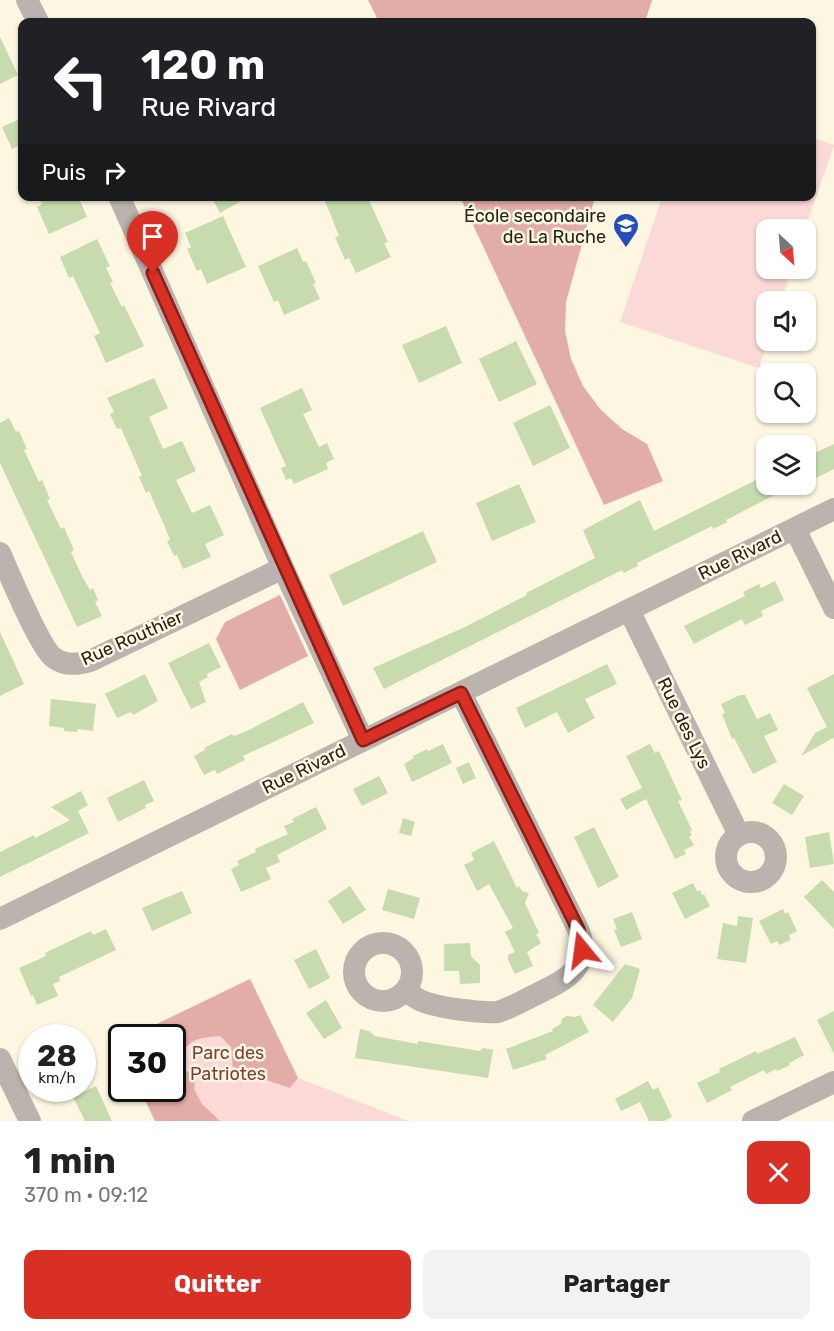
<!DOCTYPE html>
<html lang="fr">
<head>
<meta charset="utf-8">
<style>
  body { margin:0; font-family:Rubik,sans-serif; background:#f2f2f2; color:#222; height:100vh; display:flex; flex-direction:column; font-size:22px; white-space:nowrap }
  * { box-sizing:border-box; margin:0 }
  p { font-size:20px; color:#767676 }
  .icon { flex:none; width:33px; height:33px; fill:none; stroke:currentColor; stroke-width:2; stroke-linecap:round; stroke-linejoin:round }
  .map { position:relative; height:1121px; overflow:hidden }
  .details { display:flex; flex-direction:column; background:#fff; flex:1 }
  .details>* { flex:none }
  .hud { position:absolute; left:18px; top:18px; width:798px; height:183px; border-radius:12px; box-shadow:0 2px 4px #0004; background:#202124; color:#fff; overflow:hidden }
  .needle { width:39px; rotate:154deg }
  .buttons { position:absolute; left:756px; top:219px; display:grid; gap:12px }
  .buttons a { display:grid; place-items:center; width:60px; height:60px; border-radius:12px; background:#fff; box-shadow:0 2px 4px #0004; font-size:30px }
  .speed { position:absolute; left:18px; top:1024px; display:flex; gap:12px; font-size:30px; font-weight:700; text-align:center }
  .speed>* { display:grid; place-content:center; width:78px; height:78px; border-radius:50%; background:#fff; box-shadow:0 2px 4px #0004; line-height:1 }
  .speed small { font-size:15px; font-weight:400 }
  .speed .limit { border:3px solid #111; border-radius:9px; background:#fff; color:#111 }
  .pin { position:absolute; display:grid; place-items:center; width:51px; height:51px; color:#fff; margin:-62px -26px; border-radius:50% 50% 50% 0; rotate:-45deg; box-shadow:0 0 6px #0007 }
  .pin .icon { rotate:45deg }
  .me { position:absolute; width:66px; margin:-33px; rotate:344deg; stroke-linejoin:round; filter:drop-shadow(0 0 4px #0008) }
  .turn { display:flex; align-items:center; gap:21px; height:126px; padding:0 24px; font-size:27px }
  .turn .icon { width:78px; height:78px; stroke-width:2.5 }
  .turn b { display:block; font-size:42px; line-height:51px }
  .then { display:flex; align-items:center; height:57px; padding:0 24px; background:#0003; gap:12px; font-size:22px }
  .round { display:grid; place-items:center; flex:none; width:63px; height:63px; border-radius:12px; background:#f2f2f2 }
  .head { display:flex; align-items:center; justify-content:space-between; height:102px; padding:0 24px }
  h1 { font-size:36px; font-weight:700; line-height:45px }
  .primary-button { display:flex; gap:12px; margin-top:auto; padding:12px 24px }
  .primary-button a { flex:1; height:69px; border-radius:12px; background:#d93025; color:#fff; font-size:24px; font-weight:700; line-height:69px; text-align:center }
  .primary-button a+a { background:#f2f2f2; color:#222 }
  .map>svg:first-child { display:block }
</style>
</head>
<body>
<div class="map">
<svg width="834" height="1121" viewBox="0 0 834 1121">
  <rect width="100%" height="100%" fill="#fdf7e1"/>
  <g fill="#fbd9d6">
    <polygon points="812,137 834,145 805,229 766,230 766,268 792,269 781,301 766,302 766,340 768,341 759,368 620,322 662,197 812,196"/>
    <polygon points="250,979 298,1078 408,1121 155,1121 140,1089 172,1089 172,1038 128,1038"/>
  </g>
  <g fill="#e2aca7">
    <polygon points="368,0 652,0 645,22 379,22"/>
    <polygon points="460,197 595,197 566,302 565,331 571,359 583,386 600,409 622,429 647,444 663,481 604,505"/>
    <polygon points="280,595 308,656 240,690 216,639 225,622"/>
    <path d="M250 979 298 1078 290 1088 233 1069 231 1047 220 1036C193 1038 186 1041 175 1067L196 1075 194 1089 202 1104 220 1121H155L140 1089H172V1038H128Z"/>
  </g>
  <g fill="#c7dbae">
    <polygon points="0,37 18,75 0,84"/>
    <polygon points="22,118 22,144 12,149 2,127"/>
    <polygon points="39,196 78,196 87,217 49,234 37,207 42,204"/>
    <polygon points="211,196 250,196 220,213"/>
    <polygon points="323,196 367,196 388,242 384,243 391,257 356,273 349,258 345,260 335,237 339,236"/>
    <polygon points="223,216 246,267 207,284 201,269 197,271 187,249 191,247 185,233"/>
    <polygon points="97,239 110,266 106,268 113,282 110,283 122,307 124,305 144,346 106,363 94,336 100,333 73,276 69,278 60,257"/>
    <polygon points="297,248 303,262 306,261 316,283 313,284 320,299 284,315 278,300 274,302 258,266"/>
    <polygon points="446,326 462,363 419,383 402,345"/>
    <polygon points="516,341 537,384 499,402 479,359"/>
    <polygon points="154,378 168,408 149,417 163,449 182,441 196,471 176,480 192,513 210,505 224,535 205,544 211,557 183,569 177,555 174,556 167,541 170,540 164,525 149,491 146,493 139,477 142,476 121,428 117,429 110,414 114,412 107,398"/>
    <polygon points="302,388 312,410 303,414 319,447 327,443 334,459 326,463 328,469 294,484 291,478 286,480 281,468 286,466 260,408"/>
    <polygon points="550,405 570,448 533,466 513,423"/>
    <polygon points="9,418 16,432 19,431 27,449 24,450 39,482 42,480 50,499 47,500 61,529 64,527 74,550 71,552 82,576 90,590 93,588 98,600 95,602 102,616 77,627 0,463 0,423"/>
    <polygon points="834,444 834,469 806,483 806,457"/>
    <polygon points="766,475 766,484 796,484 726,520 727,522 713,529 712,526 637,563 638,566 624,573 622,570 384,689 373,668 465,627 527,595 526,593 595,558 583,530 640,500 654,531"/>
    <polygon points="519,484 536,522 492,541 476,503"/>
    <polygon points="423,531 437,562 343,606 329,575"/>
    <polygon points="775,581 784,600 761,611 763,616 745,625 742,619 694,644 684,626 745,596 743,592 759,584 761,588"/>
    <polygon points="0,632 24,684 0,696"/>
    <polygon points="209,643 221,667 207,674 208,677 199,682 206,702 191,709 168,663"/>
    <polygon points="607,664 617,684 585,699 595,718 568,733 557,712 525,728 516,708"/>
    <polygon points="145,674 158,701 133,715 131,712 117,718 105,694"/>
    <polygon points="834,674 834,741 833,738 801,756 815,733 827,727 807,688"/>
    <polygon points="740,695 745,695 757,719 770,713 778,730 764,736 777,762 753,774 734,738 732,739 722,714 725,713 721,704"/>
    <polygon points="51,699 96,704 93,731 78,729 77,732 64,731 64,728 49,726"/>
    <polygon points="303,702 314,723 243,756 245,760 217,774 215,770 204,775 194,756 205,750 204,748 232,734 234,736 245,732"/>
    <polygon points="443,744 452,763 412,782 404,764 414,758 413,756 427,749 428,751"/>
    <polygon points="650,744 655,753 659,751 666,766 682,800 678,801 692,830 690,832 692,835 689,837 694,845 684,850 686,854 675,859 646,799 626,810 620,799 642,788 626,756"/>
    <polygon points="469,762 476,778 463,784 456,768"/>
    <polygon points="379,776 388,793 362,806 353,789"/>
    <polygon points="144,780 154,801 145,805 146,808 118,822 107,798"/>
    <polygon points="784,784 804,796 792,815 772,803"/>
    <polygon points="81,791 88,805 78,811 89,833 0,877 0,852 34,835 35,838 70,820 51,807"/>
    <polygon points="316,807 327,829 277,855 280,862 266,868 271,879 241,892 231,869 239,865 237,861 256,852 255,849 288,834 284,826 294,822 292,819"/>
    <polygon points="403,818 415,822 411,836 399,833"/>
    <polygon points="594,827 619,877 598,888 574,837"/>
    <polygon points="829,832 834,864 810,868 805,837"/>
    <polygon points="494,841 517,888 519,886 522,891 529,893 525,903 539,933 536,934 541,943 527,952 533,966 515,974 508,960 508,955 515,952 505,932 513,928 489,884 477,891 464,865 474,860 471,853"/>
    <polygon points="822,880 834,892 834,929 804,897"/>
    <polygon points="693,883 697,891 700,890 702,895 704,894 710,906 685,919 672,893"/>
    <polygon points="350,886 366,910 343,924 328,901"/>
    <polygon points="388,889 420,898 414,919 382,910"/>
    <polygon points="182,891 192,913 152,931 142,908"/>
    <polygon points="783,909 785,914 788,912 797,931 789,935 791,940 779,945 777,941 771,944 759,921"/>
    <polygon points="632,912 642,939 621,947 614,930 617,929 613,919"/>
    <polygon points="738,916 753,918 746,963 717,959 723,923 737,926"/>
    <polygon points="106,929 116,950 59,977 60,981 53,984 58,996 37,1005 33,995 31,996 19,968 46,956 45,953 91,931 93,935"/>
    <polygon points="470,943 471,956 480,965 480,983 460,984 459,971 444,971 444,944"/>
    <polygon points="316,949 330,978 309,989 294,960"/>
    <polygon points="625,964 640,969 632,998 613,1022 593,1005"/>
    <polygon points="326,1000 342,1028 324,1039 306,1013"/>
    <polygon points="834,1011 834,1054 817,1020"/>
    <polygon points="580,1015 589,1032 545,1055 547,1059 513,1070 506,1049 553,1031 552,1029 561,1024 562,1019 567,1016 575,1017"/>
    <polygon points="360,1029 369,1031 375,1036 418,1044 418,1041 480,1051 483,1048 493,1050 488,1078 355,1058"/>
    <polygon points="795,1037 804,1055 789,1063 790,1065 778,1071 776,1069 766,1074 764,1070 730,1087 732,1090 707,1103 697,1083 720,1072 719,1069 756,1051 757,1054"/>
    <polygon points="648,1081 653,1090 658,1087 672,1117 664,1121 649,1121 640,1102 621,1111 615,1099"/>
    <polygon points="96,1086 102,1099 112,1121 85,1121 73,1097"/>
  </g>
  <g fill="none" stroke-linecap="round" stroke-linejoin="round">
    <g stroke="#bbb3ad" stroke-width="22">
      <polyline points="27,0 38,22"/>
      <polyline points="119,196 283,568 363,740"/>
      <polyline points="795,529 834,608"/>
      <path d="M0 553C9 573 40 648 54 658 65 666 77 665 90 661L283 568"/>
      <polyline points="629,610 739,835"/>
      <circle cx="751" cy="857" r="25"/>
      <polyline points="0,919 834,509"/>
      <circle cx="383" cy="972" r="29"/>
      <path d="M406 991C411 994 416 999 422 1001 438 1008 480 1013 498 1012 511 1008 524 1000 537 994 565 980 594 967 578 929L461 693"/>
      <polyline points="0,1059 30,1121"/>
      <polyline points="753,1121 834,1082"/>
    </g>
  </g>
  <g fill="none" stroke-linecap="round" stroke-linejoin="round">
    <defs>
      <polyline id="route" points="153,273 363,740 461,693 578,929 582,950"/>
    </defs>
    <use href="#route" stroke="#8d1f18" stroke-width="15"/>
    <use href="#route" stroke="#d93025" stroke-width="10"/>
  </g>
  <defs>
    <symbol id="school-pin" viewBox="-11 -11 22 30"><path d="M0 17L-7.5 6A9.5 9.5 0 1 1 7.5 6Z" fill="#254ebd" stroke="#fdf7e1"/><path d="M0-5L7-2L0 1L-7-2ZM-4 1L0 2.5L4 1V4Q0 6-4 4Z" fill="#fff"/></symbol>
  </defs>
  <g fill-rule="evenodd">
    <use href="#school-pin" x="611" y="211" width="30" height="40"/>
  </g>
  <g text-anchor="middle" stroke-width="5" stroke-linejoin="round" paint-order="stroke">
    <g font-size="18" fill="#25231b" stroke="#fdf7e1" text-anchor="end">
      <text x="606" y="222">École secondaire<tspan x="606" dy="21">de La Ruche</tspan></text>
    </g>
    <g font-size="18" fill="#25231b" stroke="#fdf7e1">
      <text transform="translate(740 555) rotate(-26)" y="6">Rue Rivard</text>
      <text transform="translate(132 638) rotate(-24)" y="6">Rue Routhier</text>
      <text transform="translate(684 723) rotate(64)" y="6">Rue des Lys</text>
      <text transform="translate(304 769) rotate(-26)" y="6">Rue Rivard</text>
    </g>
    <g font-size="18" fill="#803c39" stroke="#fdf7e1">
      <text x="228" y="1059">Parc des<tspan x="228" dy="21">Patriotes</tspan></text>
    </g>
  </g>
</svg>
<div class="buttons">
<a><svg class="needle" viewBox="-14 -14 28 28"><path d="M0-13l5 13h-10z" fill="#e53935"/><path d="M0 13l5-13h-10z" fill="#767676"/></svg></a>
<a><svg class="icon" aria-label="sound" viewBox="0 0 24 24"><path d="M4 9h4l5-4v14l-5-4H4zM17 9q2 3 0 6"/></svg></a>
<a><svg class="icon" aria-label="search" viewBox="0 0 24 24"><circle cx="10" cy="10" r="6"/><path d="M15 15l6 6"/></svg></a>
<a><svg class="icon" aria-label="layers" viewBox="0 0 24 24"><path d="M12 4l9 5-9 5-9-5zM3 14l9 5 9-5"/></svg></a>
</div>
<div class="speed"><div>28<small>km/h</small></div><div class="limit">30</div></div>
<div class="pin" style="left:153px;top:273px;background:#d93025"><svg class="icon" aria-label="arrive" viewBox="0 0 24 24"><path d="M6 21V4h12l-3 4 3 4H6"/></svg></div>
<svg class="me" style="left:582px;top:950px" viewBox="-20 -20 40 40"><path d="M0-17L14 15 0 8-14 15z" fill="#d93025" stroke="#fff" stroke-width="4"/></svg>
<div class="hud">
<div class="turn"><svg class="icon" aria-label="left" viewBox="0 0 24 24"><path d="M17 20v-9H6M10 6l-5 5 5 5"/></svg><div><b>120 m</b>Rue Rivard</div></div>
<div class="then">Puis<svg class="icon" aria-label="right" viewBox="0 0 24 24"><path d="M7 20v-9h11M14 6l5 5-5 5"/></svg></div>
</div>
</div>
<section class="details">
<div class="head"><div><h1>1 min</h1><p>370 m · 09:12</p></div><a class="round" style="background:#d93025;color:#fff"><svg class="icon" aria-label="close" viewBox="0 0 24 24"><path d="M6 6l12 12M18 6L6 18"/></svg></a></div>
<div class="primary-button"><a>Quitter</a><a>Partager</a></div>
</section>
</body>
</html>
